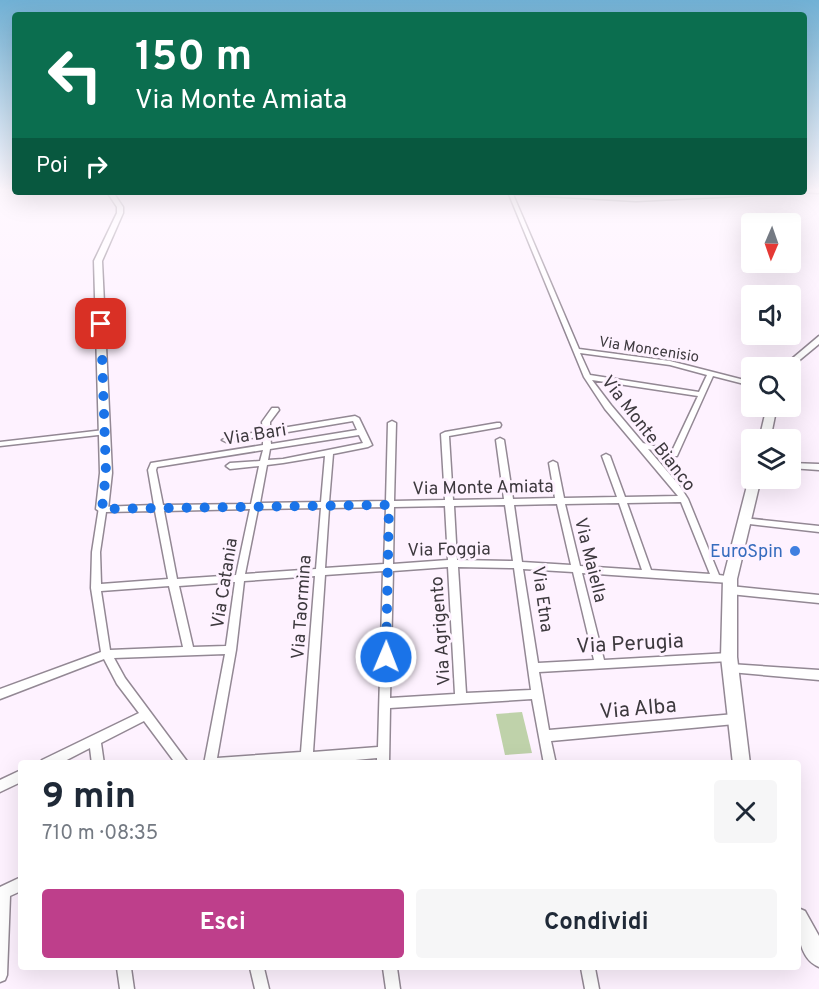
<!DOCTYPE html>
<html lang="it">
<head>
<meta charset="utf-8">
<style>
  body { margin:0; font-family:Overpass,sans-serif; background:#f6f6f7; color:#1f2937; height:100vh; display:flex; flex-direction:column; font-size:22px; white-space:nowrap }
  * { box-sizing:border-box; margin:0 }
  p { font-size:20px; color:#747a83 }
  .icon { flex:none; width:33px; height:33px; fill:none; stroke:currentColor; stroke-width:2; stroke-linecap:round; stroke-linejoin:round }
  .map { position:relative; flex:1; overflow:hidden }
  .details { position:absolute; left:18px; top:760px; width:783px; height:210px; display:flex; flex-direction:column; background:#fff; border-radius:6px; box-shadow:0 6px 24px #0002 }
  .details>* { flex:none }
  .top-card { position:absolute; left:12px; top:12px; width:795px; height:183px; border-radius:6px; box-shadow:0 6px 24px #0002; background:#0b6e4f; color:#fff; overflow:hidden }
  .needle { width:39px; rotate:182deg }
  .controls { position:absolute; left:741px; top:213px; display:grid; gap:12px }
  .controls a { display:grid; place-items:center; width:60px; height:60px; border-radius:6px; background:#fff; box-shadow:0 6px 24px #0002; font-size:30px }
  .pin { position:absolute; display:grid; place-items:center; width:51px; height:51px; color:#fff; margin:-26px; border-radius:12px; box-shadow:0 3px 9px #0006 }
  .me { position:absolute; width:66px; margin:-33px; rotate:1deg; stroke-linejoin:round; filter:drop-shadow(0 0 4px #0008) }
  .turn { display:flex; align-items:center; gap:21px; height:126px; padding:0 24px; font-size:27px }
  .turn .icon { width:78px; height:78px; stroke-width:2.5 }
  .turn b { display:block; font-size:42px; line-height:51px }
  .then { display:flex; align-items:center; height:57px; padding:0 24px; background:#0003; gap:12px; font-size:22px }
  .round { display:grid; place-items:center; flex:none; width:63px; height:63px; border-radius:6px; background:#f6f6f7 }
  .head { display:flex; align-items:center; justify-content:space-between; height:102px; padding:0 24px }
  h1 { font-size:36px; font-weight:700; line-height:45px }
  .button { display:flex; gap:12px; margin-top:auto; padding:12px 24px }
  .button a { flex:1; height:69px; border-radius:6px; background:#be3f8b; color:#fff; font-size:24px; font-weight:700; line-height:69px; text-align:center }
  .button a+a { background:#f6f6f7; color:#1f2937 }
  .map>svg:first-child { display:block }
</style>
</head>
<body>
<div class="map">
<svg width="819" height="989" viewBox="0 0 819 989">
  <rect width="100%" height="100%" fill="#fef2ff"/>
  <polygon fill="#bfd2aa" points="522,712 532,753 505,755 496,714"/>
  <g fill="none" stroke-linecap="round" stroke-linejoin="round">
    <defs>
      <g id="street">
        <path d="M508 192H512L579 349 670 361 752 382V386L713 376 677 456H674L648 449 679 485 688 499 719 575 733 577 735 579 733 581 730 583 582 573 604 660 729 653 733 654 734 657 733 660 729 661 539 672 549 730 735 714 739 715 741 719 739 723 735 724 551 741 556 764H544L532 699 390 708 389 764H377V758L312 764H204L225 654 114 658 125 678 189 764H176L144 721 101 743 104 764H92L90 748 59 764H40L42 760 139 713 117 684 104 659 0 699V689L101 652 91 588 92 552 99 507 154 505 148 470 151 463 263 445V436L226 442 222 440 226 438 263 431 262 422 272 408H278L279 410 270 422V430L355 416 359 418 372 445 368 447 333 454 329 502 386 501 388 423 392 421 396 423 394 501 445 500 441 434 445 432 497 423H500L501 425 500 427 449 436 453 500 504 499 496 440 500 438 504 440 513 499 555 498 549 463 553 461 557 463 564 498 617 497 602 456 606 454 610 456 625 497 678 496 605 409 584 377ZM580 353 670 365 707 375 699 392 590 375ZM592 380 698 396 672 451 643 443 611 405ZM353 421 357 430 271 444 270 435ZM359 435 363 443 283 459 268 460 270 449ZM263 450 260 461 230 463 226 466 230 469 259 466 251 504 163 505 156 470 157 467ZM325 456 321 502 260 503 267 465 283 463ZM681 502 710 574 651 570 627 503ZM619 503 642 570 580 566 565 504ZM557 504 571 565 522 562 514 505ZM505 505 513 561 457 560 454 506ZM445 506 448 560 393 564 394 507ZM386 507 384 564 325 568 329 508ZM321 508 316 569 245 574 258 509ZM250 509 236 575 177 579 164 511ZM155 511 168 579 101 584 100 552 106 512ZM448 567 455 694 390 698 393 571ZM458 567 514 568 531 690 466 693ZM523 569 573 572 594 660 538 663ZM383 571 378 747 313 752 325 575ZM315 576 301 752 217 758 236 650 244 581ZM235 582 226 646 193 647 179 586ZM169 586 183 647 110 650 101 591Z"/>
        <polygon points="104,430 107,430 108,432 107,434 0,446 0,442"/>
        <polygon points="790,463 819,464 819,470 790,468"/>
        <polygon points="744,518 819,526 819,532 741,523 740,521"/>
        <polygon points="730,586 819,595 819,603 730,594 727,593 725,590 727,587"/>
        <polygon points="730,664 819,670 819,680 730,672 726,671 725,668 726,665"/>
        <polygon points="21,770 21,782 0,792 0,780"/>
        <polygon points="21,877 21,891 10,896 7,975 5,980 0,982 0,887"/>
        <polygon points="117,968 131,968 134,989 120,989"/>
        <polygon points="250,968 264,968 269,989 255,989"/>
        <polygon points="383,968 397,968 400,989 386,989"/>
        <polygon points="581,968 595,968 599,989 585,989"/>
      </g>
      <g id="secondary">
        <polygon points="804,189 819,189 819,193 802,192 804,192"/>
        <polygon points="107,192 113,192 123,207 123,213 102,261 112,473 108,509 102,513 96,509 100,473 94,261 117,213 117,207"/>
        <polygon points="507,192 636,197 782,192 779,194 636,201 510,194"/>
        <polygon points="819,336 819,344 790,368 781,368"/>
        <polygon points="767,406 777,406 770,440 759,440"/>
        <polygon points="752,475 752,478 761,478 737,579 737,657 750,764 733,764 721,657 723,579 749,478"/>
        <path d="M798 908 805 911 819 936V967C797 958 798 928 798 908Z"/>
      </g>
    </defs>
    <use href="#street" stroke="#938894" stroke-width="3"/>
    <use href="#secondary" stroke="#938894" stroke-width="3"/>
    <use href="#street" fill="#fff" fill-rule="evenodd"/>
    <use href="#secondary" fill="#fff" fill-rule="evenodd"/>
  </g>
  <linearGradient id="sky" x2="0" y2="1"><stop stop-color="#71b1d5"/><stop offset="0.58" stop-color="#fff9ff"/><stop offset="1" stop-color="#fff9ff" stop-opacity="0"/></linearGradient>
  <rect width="819" height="327" fill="url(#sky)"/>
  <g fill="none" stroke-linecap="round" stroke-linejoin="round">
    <polyline stroke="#1a73e8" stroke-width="10" stroke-dasharray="0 18" points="101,324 106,473 102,509 389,505 386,657"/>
  </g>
  <circle fill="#3f7fe0" stroke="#fef2ff" stroke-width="2" cx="795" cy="551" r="6"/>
  <g text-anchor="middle" stroke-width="6" stroke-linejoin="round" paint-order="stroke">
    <g font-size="15" fill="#3d393e" stroke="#fef2ff">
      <text transform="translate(649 349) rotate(9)" y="5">Via Moncenisio</text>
    </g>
    <g font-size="18" fill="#3d393e" stroke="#fef2ff">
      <text transform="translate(649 433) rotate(52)" y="6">Via Monte Bianco</text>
      <text transform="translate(255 434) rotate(-9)" y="6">Via Bari</text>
      <text transform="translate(483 487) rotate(-1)" y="6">Via Monte Amiata</text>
      <text transform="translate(449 549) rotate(-1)" y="6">Via Foggia</text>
      <text transform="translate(591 560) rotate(76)" y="6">Via Maiella</text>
      <text transform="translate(224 583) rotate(-81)" y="6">Via Catania</text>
      <text transform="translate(543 599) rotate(82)" y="6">Via Etna</text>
      <text transform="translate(301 607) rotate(-86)" y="6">Via Taormina</text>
      <text transform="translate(440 631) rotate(-94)" y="6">Via Agrigento</text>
    </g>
    <g font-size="18" fill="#366cbe" stroke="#fef2ff" text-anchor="end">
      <text x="783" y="557">EuroSpin</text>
    </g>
    <g font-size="21" fill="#3d393e" stroke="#fef2ff">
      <text transform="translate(630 643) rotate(-3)" y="7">Via Perugia</text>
      <text transform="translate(638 708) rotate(-5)" y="7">Via Alba</text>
    </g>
  </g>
</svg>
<div class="controls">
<a><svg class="needle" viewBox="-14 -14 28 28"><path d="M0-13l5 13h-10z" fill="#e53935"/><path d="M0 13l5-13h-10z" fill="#747a83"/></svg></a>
<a><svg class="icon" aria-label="sound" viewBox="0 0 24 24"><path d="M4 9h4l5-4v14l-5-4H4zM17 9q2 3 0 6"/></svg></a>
<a><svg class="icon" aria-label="search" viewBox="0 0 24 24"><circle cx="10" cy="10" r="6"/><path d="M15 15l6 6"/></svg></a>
<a><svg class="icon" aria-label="layers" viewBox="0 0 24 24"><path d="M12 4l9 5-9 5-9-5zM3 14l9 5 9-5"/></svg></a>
</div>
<div class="pin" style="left:101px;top:324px;background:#d93025"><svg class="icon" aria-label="arrive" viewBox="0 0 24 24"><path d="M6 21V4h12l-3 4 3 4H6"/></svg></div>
<svg class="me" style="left:386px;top:657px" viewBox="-20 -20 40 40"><circle r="17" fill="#1a73e8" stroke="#fff" stroke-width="3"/><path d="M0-11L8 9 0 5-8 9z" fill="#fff"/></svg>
<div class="top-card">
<div class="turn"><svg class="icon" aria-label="left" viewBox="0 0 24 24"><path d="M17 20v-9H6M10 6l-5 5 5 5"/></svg><div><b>150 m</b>Via Monte Amiata</div></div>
<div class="then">Poi<svg class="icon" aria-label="right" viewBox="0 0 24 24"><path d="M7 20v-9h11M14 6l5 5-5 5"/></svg></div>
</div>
<section class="details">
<div class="head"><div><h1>9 min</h1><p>710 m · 08:35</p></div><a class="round"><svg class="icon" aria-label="close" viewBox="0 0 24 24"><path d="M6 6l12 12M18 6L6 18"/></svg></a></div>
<div class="button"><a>Esci</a><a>Condividi</a></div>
</section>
</div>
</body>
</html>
